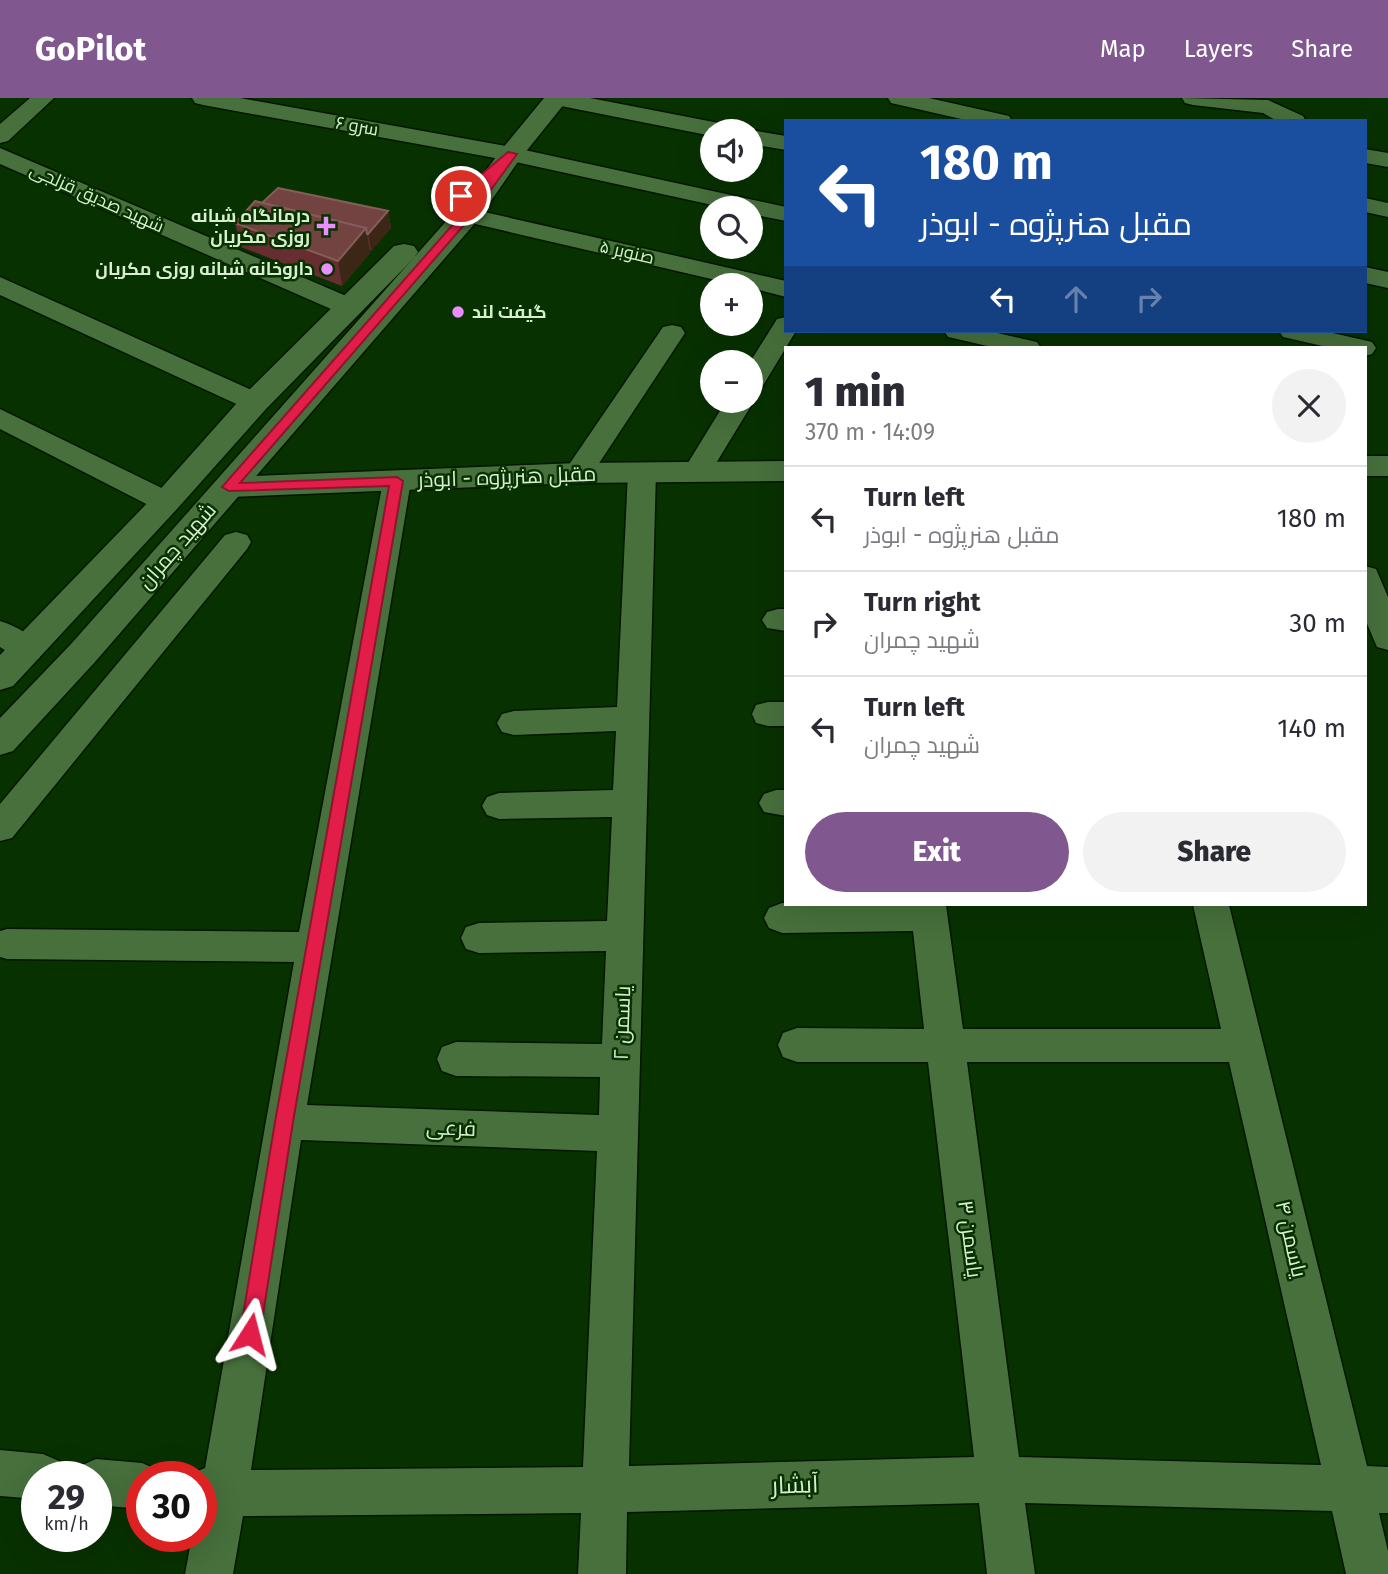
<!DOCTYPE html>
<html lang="en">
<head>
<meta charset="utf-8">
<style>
  body { margin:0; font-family:"Fira Sans",Cairo,sans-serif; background:#f2f2f3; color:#2b2b33; height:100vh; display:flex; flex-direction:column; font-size:26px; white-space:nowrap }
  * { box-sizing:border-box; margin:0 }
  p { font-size:23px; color:#7c7c81 }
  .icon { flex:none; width:38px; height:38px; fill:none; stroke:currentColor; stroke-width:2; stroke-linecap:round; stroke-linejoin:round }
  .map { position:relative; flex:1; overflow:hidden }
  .side { position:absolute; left:784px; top:248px; width:583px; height:560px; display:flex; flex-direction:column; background:#fff; border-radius:0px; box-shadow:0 7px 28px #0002 }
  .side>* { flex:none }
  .banner { position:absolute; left:784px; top:21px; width:583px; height:214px; border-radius:0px; box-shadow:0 7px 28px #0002; background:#1a4fa0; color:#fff; overflow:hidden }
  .fabs { position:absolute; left:700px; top:21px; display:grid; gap:14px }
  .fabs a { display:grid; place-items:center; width:63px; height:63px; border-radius:50%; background:#fff; box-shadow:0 7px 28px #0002; font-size:35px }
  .speed { position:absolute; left:21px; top:1363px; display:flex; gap:14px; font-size:35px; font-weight:700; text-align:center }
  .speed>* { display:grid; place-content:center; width:91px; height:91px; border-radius:50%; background:#fff; box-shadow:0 7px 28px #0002; line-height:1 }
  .speed small { font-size:18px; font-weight:400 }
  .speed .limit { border:10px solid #d22; background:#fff; color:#111 }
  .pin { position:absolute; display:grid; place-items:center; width:60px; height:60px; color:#fff; margin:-30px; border:4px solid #fff; border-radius:50%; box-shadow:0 2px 7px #0007 }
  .me { position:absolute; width:77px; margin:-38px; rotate:9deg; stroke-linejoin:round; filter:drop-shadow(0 0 5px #0008) }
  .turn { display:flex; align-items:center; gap:24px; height:147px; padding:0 21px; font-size:32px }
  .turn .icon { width:91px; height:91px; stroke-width:2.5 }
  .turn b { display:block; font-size:49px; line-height:60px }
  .lanes { display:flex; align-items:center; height:66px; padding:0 21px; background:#0003; justify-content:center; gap:35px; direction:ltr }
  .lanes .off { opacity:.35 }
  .round { display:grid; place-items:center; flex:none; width:74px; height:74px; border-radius:37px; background:#f2f2f3 }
  .overview { display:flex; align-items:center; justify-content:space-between; height:119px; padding:0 21px }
  h1 { font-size:42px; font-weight:800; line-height:52px }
  .button { display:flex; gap:14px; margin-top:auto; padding:14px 21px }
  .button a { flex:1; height:80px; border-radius:42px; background:#80588f; color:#fff; font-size:28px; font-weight:800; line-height:80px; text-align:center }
  .button a+a { background:#f2f2f3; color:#2b2b33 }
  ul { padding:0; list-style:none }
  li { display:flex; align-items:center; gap:21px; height:105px; padding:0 21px; border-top:2px solid #e1e1e2 }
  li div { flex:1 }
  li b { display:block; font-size:26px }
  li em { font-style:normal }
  header { display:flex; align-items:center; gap:42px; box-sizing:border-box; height:98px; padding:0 35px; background:#80588f; color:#fff }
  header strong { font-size:33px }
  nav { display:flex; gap:38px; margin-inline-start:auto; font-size:24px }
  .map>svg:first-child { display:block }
</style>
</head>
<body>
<header>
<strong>GoPilot</strong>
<nav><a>Map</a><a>Layers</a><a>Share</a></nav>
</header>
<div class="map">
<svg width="1388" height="1476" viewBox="0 0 1388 1476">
  <rect width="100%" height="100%" fill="#083100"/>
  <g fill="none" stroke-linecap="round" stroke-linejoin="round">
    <defs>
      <g id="minor">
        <polygon points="30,0 54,0 8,43 0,45 0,26"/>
        <polygon points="192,0 240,0 511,49 786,109 786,123 751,116 751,110 726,110 511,63 203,7 195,5"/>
        <polygon points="545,0 590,0 724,26 732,28 736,33 712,33 712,38 556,7 548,5"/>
        <polygon points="888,0 929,0 1009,18 1012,23 970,23 891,5"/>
        <polygon points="1182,0 1268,2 1303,18 1306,23 1277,23 1263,15 1193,7 1185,5"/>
        <polygon points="751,32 786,38 786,52 751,46 751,33 746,33"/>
        <polygon points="0,50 358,203 362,209 358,215 349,217 340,215 0,66"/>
        <polygon points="1365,51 1388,55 1388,69 1365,65"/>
        <polygon points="1365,100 1388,105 1388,119 1365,114"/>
        <polygon points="467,110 786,183 786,199 751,190 751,187 737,187 458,122 455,117 458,112"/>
        <polygon points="1365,169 1388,174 1388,190 1365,185"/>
        <polygon points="0,179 265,298 269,304 265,310 255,312 245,310 0,197"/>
        <polygon points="786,219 786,233 796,233 761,291 751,293 750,264 777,221"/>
        <polygon points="672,227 681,229 685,235 588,382 578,384 568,382 564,375 568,368 663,229"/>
        <polygon points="944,233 989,233 1037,244 1041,250 996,250 948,239"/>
        <polygon points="1279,233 1324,233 1372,244 1376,250 1372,256 1365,258 1365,250 1331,250 1283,239"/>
        <polygon points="751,298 754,303 707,380 697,382 687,380 683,373 726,303 751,303"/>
        <polygon points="0,311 176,397 181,404 176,411 166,414 156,411 0,331"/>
        <path d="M642 365 652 367 656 374 629 1368 974 1359 928 964H797L783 959 778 947 783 935 797 930 924 931 913 833 782 835 769 830 764 820 769 810 782 805 946 807 963 931H1221L1193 807H1229L1367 1368 1388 1369V1415H1379L1388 1453V1476H1346L1332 1413 1025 1405 1035 1476H987L979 1405 627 1414 626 1476H578L581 1415 243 1418 233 1476H185L192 1438H201V1379H184L205 1370 294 864 7 861 0 859V833L7 831 299 834 383 383 387 376 397 374 407 376 411 383 307 1007 599 1017 600 979 456 978 442 973 437 961 442 949 456 944 602 946 606 853 479 855 466 851 461 840 466 829 479 825 607 823 612 719 499 721 487 717 482 708 487 699 499 695 613 692 616 633 514 637 502 634 497 625 502 616 514 613 617 609 628 374 632 367ZM967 964H1229L1321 1367 1019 1359ZM301 1042 597 1053 583 1369 251 1372Z"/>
        <polygon points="236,434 247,437 251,444 247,451 12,740 0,743 0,706 225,437"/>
        <polygon points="1365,468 1376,471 1388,499 1388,552 1377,549 1365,521"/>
        <polygon points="778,511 786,511 786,533 767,530 762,522 767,514"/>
        <path d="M0 523C16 528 35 538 44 552L39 560C23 565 14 558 0 549Z"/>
        <polygon points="768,604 786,604 786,628 768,628 756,625 752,616 756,607"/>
        <polygon points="776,692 786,692 786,718 764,714 759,705 764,696"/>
        <polygon points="0,1352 43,1356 59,1363 66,1379 37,1379 37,1401 0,1398"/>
        <polygon points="96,1361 142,1365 158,1372 161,1379 142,1379 142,1411 96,1407 96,1379 75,1379 80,1368"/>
      </g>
      <g id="tertiary">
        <rect x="1365" y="358" width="23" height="20"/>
        <polygon points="786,363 786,383 578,385 229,399 218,396 213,389 218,382 229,379 578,365"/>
      </g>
      <g id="secondary">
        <polygon points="544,0 569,0 520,61 477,123 95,564 13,653 0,657 0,620 71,546 457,111 502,51"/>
        <polygon points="404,146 414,148 418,154 414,160 266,311 177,411 13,588 0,592 0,557 155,397 244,297 394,148"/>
      </g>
    </defs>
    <use href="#minor" stroke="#031600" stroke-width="3"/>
    <use href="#tertiary" stroke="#031600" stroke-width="3"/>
    <use href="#secondary" stroke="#031600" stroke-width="3"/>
    <use href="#minor" fill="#47703c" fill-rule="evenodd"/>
    <use href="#tertiary" fill="#47703c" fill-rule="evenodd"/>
    <use href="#secondary" fill="#47703c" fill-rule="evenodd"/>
  </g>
  <polygon fill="#672e31" points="262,105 388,113 391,130 371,153 369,152 370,155 342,188 241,149 235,125"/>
  <g fill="#3c2716">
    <polygon points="388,113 391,130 371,153 368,136"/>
    <polygon points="366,130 370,155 342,188 338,163"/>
  </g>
  <g fill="#734342" stroke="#835e59" stroke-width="2">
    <polygon points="278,90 388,113 368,136 367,136 366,130 262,105"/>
    <polygon points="255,103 366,130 338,163 235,125"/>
  </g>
  <polygon fill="#e11d48" stroke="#92132f" stroke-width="2" points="508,54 517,56 471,119 240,385 397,379 403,383 293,1024 260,1236 257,1243 250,1246 243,1243 240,1236 275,1024 389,388 229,393 222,389 463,115 487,82 465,100 458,100 458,96"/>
  <g fill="#e88eff" stroke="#083100" stroke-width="2.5">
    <path d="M322.5 117.5h7v7h7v7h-7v7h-7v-7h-7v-7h7z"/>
    <circle cx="327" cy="171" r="7"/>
    <circle cx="458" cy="214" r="7"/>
  </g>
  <g text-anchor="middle" stroke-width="5" stroke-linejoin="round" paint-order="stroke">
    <g font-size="18" fill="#d7eed1" stroke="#083100">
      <text transform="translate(357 28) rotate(10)" y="6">سرو ۶</text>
      <text transform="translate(97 100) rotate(24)" y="6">شهید صدیق قزلجی</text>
      <text transform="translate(627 154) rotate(13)" y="6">صنوبر ۵</text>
    </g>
    <g font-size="18" font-weight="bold" fill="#d7eed1" stroke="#083100" text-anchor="end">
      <text x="310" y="124">درمانگاه شبانه<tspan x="310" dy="21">روزی مکریان</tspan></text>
      <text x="313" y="177">داروخانه شبانه روزی مکریان</text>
      <text x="472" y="220" text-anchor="start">گیفت لند</text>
    </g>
    <g font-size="21" fill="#d7eed1" stroke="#083100">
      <text transform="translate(507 379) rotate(-2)" y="7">مقبل هنرپژوه - ابوذر</text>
      <text transform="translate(177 448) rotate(-49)" y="7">شهید چمران</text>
      <text transform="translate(622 925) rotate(-88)" y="7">یاسمن ۲</text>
      <text transform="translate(451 1030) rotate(2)" y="7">فرعی</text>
      <text transform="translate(970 1141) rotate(83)" y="7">یاسمن ۳</text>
      <text transform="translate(1291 1141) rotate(77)" y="7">یاسمن ۴</text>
    </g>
    <g font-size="24" fill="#d7eed1" stroke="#083100">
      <text transform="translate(795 1387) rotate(-2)" y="8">آبشار</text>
    </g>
  </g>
</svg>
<div class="fabs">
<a><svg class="icon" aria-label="sound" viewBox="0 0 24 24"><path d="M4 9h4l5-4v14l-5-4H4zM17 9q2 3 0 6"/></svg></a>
<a><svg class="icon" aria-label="search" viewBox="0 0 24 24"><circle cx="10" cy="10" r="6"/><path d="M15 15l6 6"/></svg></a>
<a>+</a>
<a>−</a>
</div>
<div class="speed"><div>29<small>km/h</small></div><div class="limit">30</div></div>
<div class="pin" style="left:461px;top:98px;background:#d93025"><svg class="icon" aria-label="arrive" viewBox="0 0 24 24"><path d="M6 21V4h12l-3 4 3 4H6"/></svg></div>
<svg class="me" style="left:250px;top:1236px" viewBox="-20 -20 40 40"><path d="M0-17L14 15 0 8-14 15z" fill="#e11d48" stroke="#fff" stroke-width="4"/></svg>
<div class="banner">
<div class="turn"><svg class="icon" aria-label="left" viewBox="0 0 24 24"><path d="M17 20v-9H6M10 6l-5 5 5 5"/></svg><div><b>180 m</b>مقبل هنرپژوه - ابوذر</div></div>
<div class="lanes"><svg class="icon" aria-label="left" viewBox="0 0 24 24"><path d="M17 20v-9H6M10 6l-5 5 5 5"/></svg><svg class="icon off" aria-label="ahead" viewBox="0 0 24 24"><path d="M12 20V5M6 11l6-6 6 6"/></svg><svg class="icon off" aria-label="right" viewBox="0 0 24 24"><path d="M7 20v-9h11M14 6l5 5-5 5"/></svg></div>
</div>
<section class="side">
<div class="overview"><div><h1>1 min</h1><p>370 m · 14:09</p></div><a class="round"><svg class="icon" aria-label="close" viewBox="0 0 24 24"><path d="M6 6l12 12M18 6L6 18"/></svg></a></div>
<ul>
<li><svg class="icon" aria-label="left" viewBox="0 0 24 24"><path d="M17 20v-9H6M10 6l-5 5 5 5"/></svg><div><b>Turn left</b><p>مقبل هنرپژوه - ابوذر</p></div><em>180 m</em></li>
<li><svg class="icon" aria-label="right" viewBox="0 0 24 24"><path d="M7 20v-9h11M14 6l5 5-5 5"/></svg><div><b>Turn right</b><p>شهید چمران</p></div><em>30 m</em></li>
<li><svg class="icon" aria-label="left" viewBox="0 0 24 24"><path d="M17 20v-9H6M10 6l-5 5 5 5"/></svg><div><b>Turn left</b><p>شهید چمران</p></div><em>140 m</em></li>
</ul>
<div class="button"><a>Exit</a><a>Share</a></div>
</section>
</div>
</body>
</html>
